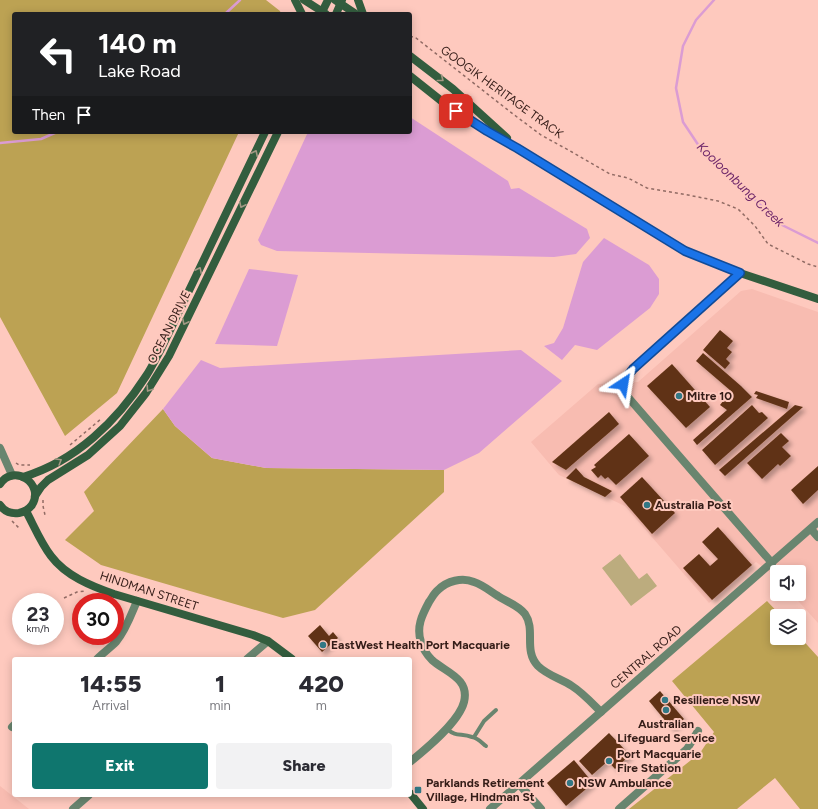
<!DOCTYPE html>
<html lang="en">
<head>
<meta charset="utf-8">
<style>
  body { margin:0; font-family:Figtree,sans-serif; background:#f2f2f3; color:#2b2b33; height:100vh; display:flex; flex-direction:column; font-size:15px; white-space:nowrap }
  * { box-sizing:border-box; margin:0 }
  p { font-size:13px; color:#7c7c81 }
  .icon { flex:none; width:22px; height:22px; fill:none; stroke:currentColor; stroke-width:2; stroke-linecap:round; stroke-linejoin:round }
  .map { position:relative; flex:1; overflow:hidden }
  .details { position:absolute; left:12px; top:657px; width:400px; height:140px; display:flex; flex-direction:column; background:#fff; border-radius:4px; box-shadow:0 2px 10px #0003 }
  .details>* { flex:none }
  .guide { position:absolute; left:12px; top:12px; width:400px; height:122px; border-radius:4px; box-shadow:0 2px 10px #0003; background:#202124; color:#fff; overflow:hidden }
  .buttons { position:absolute; left:770px; top:565px; display:grid; gap:8px }
  .buttons a { display:grid; place-items:center; width:36px; height:36px; border-radius:4px; background:#fff; box-shadow:0 2px 10px #0003; font-size:20px }
  .speed { position:absolute; left:12px; top:593px; display:flex; gap:8px; font-size:20px; font-weight:700; text-align:center }
  .speed>* { display:grid; place-content:center; width:52px; height:52px; border-radius:50%; background:#fff; box-shadow:0 2px 10px #0003; line-height:1 }
  .speed small { font-size:10px; font-weight:400 }
  .speed .limit { border:6px solid #d22; background:#fff; color:#111 }
  .pin { position:absolute; display:grid; place-items:center; width:34px; height:34px; color:#fff; margin:-17px; border-radius:8px; box-shadow:0 2px 6px #0006 }
  .me { position:absolute; width:44px; margin:-22px; rotate:33deg; stroke-linejoin:round; filter:drop-shadow(0 0 3px #0008) }
  .turn { display:flex; align-items:center; gap:14px; height:84px; padding:0 20px; font-size:18px }
  .turn .icon { width:52px; height:52px; stroke-width:2.5 }
  .turn b { display:block; font-size:28px; line-height:34px }
  .then { display:flex; align-items:center; height:38px; padding:0 20px; background:#0003; gap:8px; font-size:15px }
  .eta { display:flex; justify-content:space-evenly; align-items:center; height:68px; text-align:center }
  .eta b { font-size:24px; font-weight:800; line-height:28px }
  .cta { display:flex; gap:8px; margin-top:auto; padding:8px 20px }
  .cta a { flex:1; height:46px; border-radius:4px; background:#0f766e; color:#fff; font-size:16px; font-weight:800; line-height:46px; text-align:center }
  .cta a+a { background:#f2f2f3; color:#2b2b33 }
  .map>svg:first-child { display:block }
</style>
</head>
<body>
<div class="map">
<svg width="818" height="809" viewBox="0 0 818 809">
  <defs>
    <filter id="shadow"><feDropShadow dx="3.5" dy="3.5" stdDeviation="2" flood-color="#0004"/></filter>
  </defs>
  <rect width="100%" height="100%" fill="#fec9be"/>
  <g fill="#f8bcb1">
    <polygon points="752,289 818,312 818,623 792,594 799,594 799,572 777,572 777,577 756,562 709,603 625,506 559,475 531,442 598,384 638,382 741,291"/>
    <polygon points="0,786 29,809 0,809"/>
  </g>
  <polygon fill="#bcac7e" points="620,554 639,579 647,573 657,586 631,606 602,568"/>
  <g fill="#bca253">
    <polygon points="0,0 266,0 280,11 281,14 14,14 14,132 239,132 117,393 65,436 0,317"/>
    <polygon points="163,409 175,426 212,458 266,468 444,470 444,492 315,610 283,618 101,565 65,540 94,511 84,492"/>
    <polygon points="767,601 781,616 777,616 777,638 799,638 799,636 818,657 818,809 800,809 775,778 737,809 629,809 700,753 714,732 672,681"/>
  </g>
  <g fill="#db9cd3">
    <polygon points="410,117 508,181 511,189 519,188 587,229 590,238 576,254 554,257 277,251 261,245 258,240 308,132 410,132"/>
    <polygon points="604,238 649,265 659,279 659,294 650,308 597,350 575,345 562,360 544,346 554,343 563,328 583,262"/>
    <polygon points="249,269 298,275 277,346 215,344"/>
    <polygon points="521,350 562,381 479,453 444,470 266,468 212,458 175,426 163,409 201,360 220,368"/>
  </g>
  <g fill="none" stroke-linecap="round" stroke-linejoin="round">
    <g stroke="#db9cd3" stroke-width="2.5">
      <polyline points="714,0 696,20 683,46 676,88 683,122 699,146 780,224 818,243"/>
      <polyline points="225,14 240,0"/>
      <polyline points="0,143 41,139 57,132"/>
    </g>
  </g>
  <g fill="#613315" filter="url(#shadow)">
    <polygon points="720,330 733,341 727,348 732,352 726,359 730,363 725,369 703,350"/>
    <polygon points="703,353 741,386 752,397 697,445 693,440 727,410 720,405 731,391 696,361"/>
    <polygon points="672,364 710,407 686,428 647,386"/>
    <polygon points="756,391 789,402 787,409 756,398 758,395 754,394"/>
    <polygon points="752,405 759,413 762,412 768,418 715,465 702,450"/>
    <polygon points="795,405 803,407 725,476 719,470"/>
    <polygon points="609,412 619,424 566,470 552,462"/>
    <polygon points="781,433 789,441 782,447 791,456 780,466 778,464 762,479 747,463"/>
    <polygon points="629,434 649,456 616,485 608,477 605,479 601,475 598,478 591,470 596,467 594,465"/>
    <polygon points="818,466 818,490 803,504 791,490"/>
    <polygon points="576,468 584,477 612,491 605,497 566,478"/>
    <polygon points="642,477 675,513 652,534 620,497"/>
    <polygon points="718,527 752,565 712,600 683,568 699,554 710,566 718,559 702,542"/>
    <polygon points="320,625 329,636 333,632 338,638 322,652 308,636"/>
    <polygon points="660,691 684,719 672,729 649,701"/>
    <polygon points="609,733 630,755 615,769 608,761 592,775 579,761"/>
    <polygon points="574,760 593,783 566,806 547,783"/>
  </g>
  <g fill="none" stroke-linecap="round" stroke-linejoin="round">
    <g stroke="#916b64" stroke-width="1.5" stroke-dasharray="3 3" stroke-linecap="butt">
      <polyline points="410,36 416,38 513,114 541,135 572,152 610,174 628,178 647,188 688,195 718,201 738,209 755,226 768,244 808,264 818,267"/>
      <polyline points="70,445 101,419"/>
      <polyline points="16,463 19,465 30,465"/>
      <polyline points="43,500 43,506 45,515"/>
      <polyline points="12,521 19,528"/>
      <polyline points="64,598 77,592 85,591"/>
    </g>
    <g stroke="#69856f" stroke-width="4">
      <path d="M447 729C456 737 461 733 472 737 478 738 482 743 486 746"/>
      <polyline points="474,737 484,721 496,710"/>
    </g>
    <g stroke="#69856f" stroke-width="8">
      <path d="M740 273 633 369C623 381 622 382 627 396L772 563"/>
      <polyline points="0,448 12,475"/>
      <polyline points="811,529 818,537"/>
      <path d="M97 659C103 653 110 648 116 642 126 630 131 615 137 601"/>
      <polyline points="247,659 268,641"/>
      <polyline points="12,727 14,725"/>
      <path d="M410 762C426 749 459 722 464 702 470 678 445 672 432 660 427 655 423 649 421 642 416 627 422 615 429 602 432 598 434 593 438 590 447 581 462 577 474 582 483 585 490 591 498 596 507 602 518 605 525 614 536 630 523 650 538 666 547 675 561 679 572 686 583 693 592 703 601 712"/>
      <polyline points="519,784 541,809"/>
      <polyline points="73,809 89,795"/>
      <polyline points="490,809 818,522"/>
      <polyline points="619,809 687,749 698,731"/>
    </g>
    <g stroke="#335d3e" stroke-width="8">
      <polyline points="295,0 302,14"/>
      <polyline points="304,0 326,14"/>
      <polyline points="335,0 356,14"/>
      <polyline points="358,0 363,14"/>
      <polyline points="321,14 328,0"/>
      <polyline points="336,14 342,0"/>
      <polyline points="410,56 453,89 507,138"/>
      <polyline points="410,76 444,103 487,131 517,148 685,251 740,273 818,299"/>
      <path d="M23 477C76 461 117 421 146 376 152 367 156 358 161 349L265 132"/>
      <path d="M0 484C14 463 45 484 32 505 29 509 24 512 19 513 11 514 4 511 0 505"/>
      <polyline points="35,496 41,487 48,480 88,455 120,426 146,393 169,356 278,132"/>
      <path d="M26 511C34 526 41 543 51 556 66 576 91 586 114 594L253 635 268 641 292 659"/>
      <polyline points="410,793 423,809"/>
    </g>
  </g>
  <defs><path id="oneway-chevron" d="M-2-3.5L2.5 0L-2 3.5" fill="none" stroke-width="1.6" stroke-linecap="round" stroke-linejoin="round"/></defs>
  <g stroke="#a39884">
    <use href="#oneway-chevron" transform="translate(441 79) rotate(38)"/>
    <use href="#oneway-chevron" transform="translate(255 153) rotate(-64)"/>
    <use href="#oneway-chevron" transform="translate(242 205) rotate(116)"/>
    <use href="#oneway-chevron" transform="translate(199 270) rotate(-64)"/>
    <use href="#oneway-chevron" transform="translate(185 322) rotate(116)"/>
    <use href="#oneway-chevron" transform="translate(149 389) rotate(124)"/>
    <use href="#oneway-chevron" transform="translate(59 461) rotate(-31)"/>
  </g>
  <g fill="none" stroke-linecap="round" stroke-linejoin="round">
    <defs>
      <polyline id="route" points="456,111 487,131 517,148 685,251 740,273 633,369 626,378 623,384"/>
    </defs>
    <use href="#route" stroke="#114b97" stroke-width="10"/>
    <use href="#route" stroke="#1a73e8" stroke-width="7"/>
  </g>
  <g fill="#327885" stroke="#fec9be" stroke-width="1.5">
    <circle cx="679" cy="396" r="4"/>
    <circle cx="647" cy="505" r="4"/>
    <circle cx="323" cy="645" r="4"/>
    <circle cx="665" cy="700" r="4"/>
    <circle cx="666" cy="710" r="4"/>
    <circle cx="609" cy="761" r="4"/>
    <circle cx="570" cy="783" r="4"/>
    <rect x="414" y="786" width="8" height="8" rx="2"/>
  </g>
  <g text-anchor="middle" stroke-width="4" stroke-linejoin="round" paint-order="stroke">
    <g font-size="12" fill="#341c17" stroke="#fec9be">
      <text transform="translate(502 92) rotate(36)" y="4">GOOGIK HERITAGE TRACK</text>
      <text transform="translate(169 327) rotate(-63)" y="4">OCEAN DRIVE</text>
      <text transform="translate(149 591) rotate(18)" y="4">HINDMAN STREET</text>
      <text transform="translate(646 657) rotate(-41)" y="4">CENTRAL ROAD</text>
    </g>
    <g font-size="12" font-weight="bold" fill="#341c17" stroke="#fec9be" text-anchor="start">
      <text x="687" y="400">Mitre 10</text>
      <text x="655" y="509">Australia Post</text>
      <text x="331" y="649">EastWest Health Port Macquarie</text>
      <text x="673" y="704">Resilience NSW</text>
      <text x="666" y="728" text-anchor="middle">Australian<tspan x="666" dy="14">Lifeguard Service</tspan></text>
      <text x="617" y="758">Port Macquarie<tspan x="617" dy="14">Fire Station</tspan></text>
      <text x="426" y="787">Parklands Retirement<tspan x="426" dy="14">Village, Hindman St</tspan></text>
      <text x="578" y="787">NSW Ambulance</text>
    </g>
    <g font-size="13" font-style="italic" fill="#6f276a" stroke="#fec9be">
      <text transform="translate(741 184) rotate(44)" y="5">Kooloonbung Creek</text>
    </g>
  </g>
</svg>
<div class="buttons">
<a><svg class="icon" aria-label="sound" viewBox="0 0 24 24"><path d="M4 9h4l5-4v14l-5-4H4zM17 9q2 3 0 6"/></svg></a>
<a><svg class="icon" aria-label="layers" viewBox="0 0 24 24"><path d="M12 4l9 5-9 5-9-5zM3 14l9 5 9-5"/></svg></a>
</div>
<div class="speed"><div>23<small>km/h</small></div><div class="limit">30</div></div>
<div class="pin" style="left:456px;top:111px;background:#d93025"><svg class="icon" aria-label="arrive" viewBox="0 0 24 24"><path d="M6 21V4h12l-3 4 3 4H6"/></svg></div>
<svg class="me" style="left:623px;top:384px" viewBox="-20 -20 40 40"><path d="M0-17L14 15 0 8-14 15z" fill="#1a73e8" stroke="#fff" stroke-width="4"/></svg>
<div class="guide">
<div class="turn"><svg class="icon" aria-label="left" viewBox="0 0 24 24"><path d="M17 20v-9H6M10 6l-5 5 5 5"/></svg><div><b>140 m</b>Lake Road</div></div>
<div class="then">Then<svg class="icon" aria-label="arrive" viewBox="0 0 24 24"><path d="M6 21V4h12l-3 4 3 4H6"/></svg></div>
</div>
<section class="details">
<div class="eta">
<div><b>14:55</b><p>Arrival</p></div>
<div><b>1</b><p>min</p></div>
<div><b>420</b><p>m</p></div>
</div>
<div class="cta"><a>Exit</a><a>Share</a></div>
</section>
</div>
</body>
</html>
